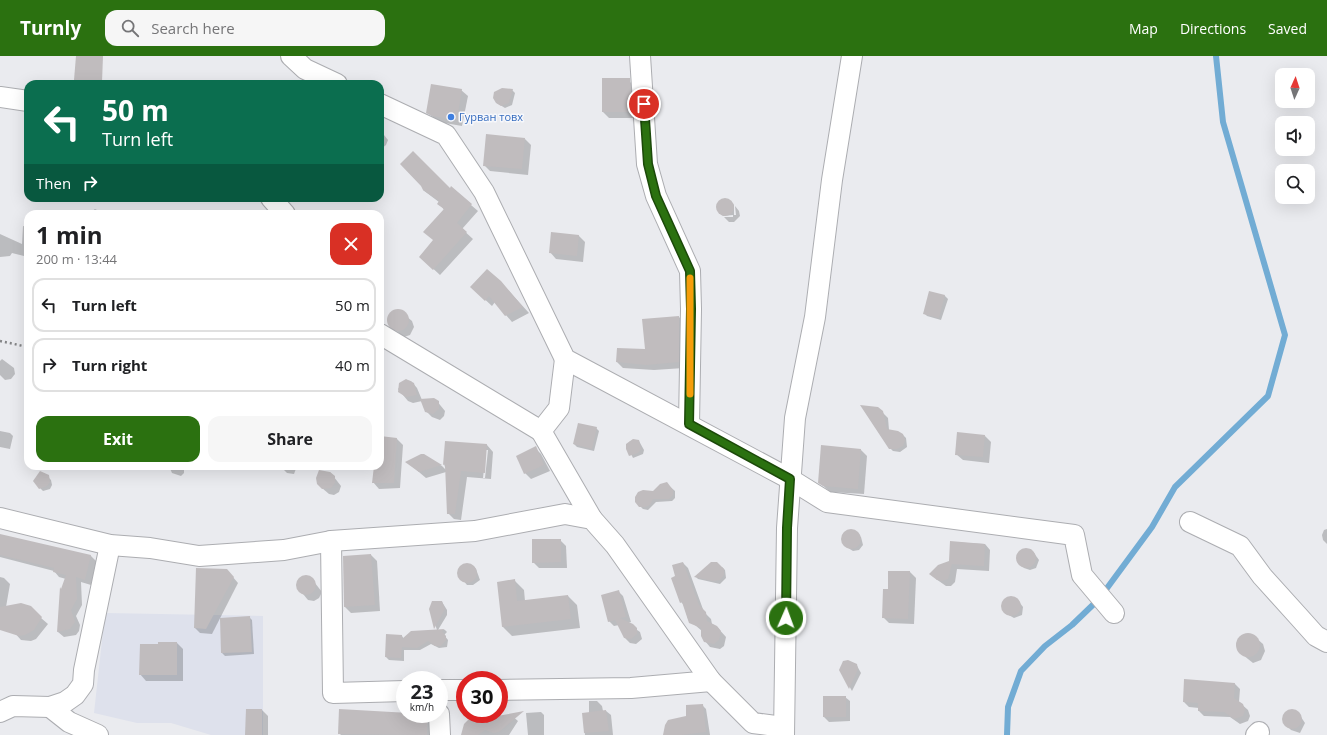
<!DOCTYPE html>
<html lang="en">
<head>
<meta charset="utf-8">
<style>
  body { margin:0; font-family:"Open Sans",sans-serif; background:#f6f6f6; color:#202124; height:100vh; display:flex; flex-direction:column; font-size:15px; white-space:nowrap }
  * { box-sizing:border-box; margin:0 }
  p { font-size:13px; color:#757577 }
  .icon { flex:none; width:22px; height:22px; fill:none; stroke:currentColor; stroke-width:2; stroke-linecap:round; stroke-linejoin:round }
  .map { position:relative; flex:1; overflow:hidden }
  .sheet { position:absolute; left:24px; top:154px; width:360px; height:260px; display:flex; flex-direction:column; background:#fff; border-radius:12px; box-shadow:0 4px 16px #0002 }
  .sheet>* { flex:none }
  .guide { position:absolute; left:24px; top:24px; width:360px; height:122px; border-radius:12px; box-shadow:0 4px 16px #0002; background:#0b6e4f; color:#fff; overflow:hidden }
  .needle { width:26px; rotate:3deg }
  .tools { position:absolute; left:1275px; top:12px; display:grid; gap:8px }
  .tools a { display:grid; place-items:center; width:40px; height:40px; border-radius:8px; background:#fff; box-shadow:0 4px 16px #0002; font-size:20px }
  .speed { position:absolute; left:396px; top:615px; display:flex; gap:8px; font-size:20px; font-weight:700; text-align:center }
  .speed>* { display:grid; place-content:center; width:52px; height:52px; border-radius:50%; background:#fff; box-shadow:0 4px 16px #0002; line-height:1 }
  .speed small { font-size:10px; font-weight:400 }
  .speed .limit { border:6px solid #d22; background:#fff; color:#111 }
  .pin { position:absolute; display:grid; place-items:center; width:34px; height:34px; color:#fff; margin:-17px; border:2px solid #fff; border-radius:50%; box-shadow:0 1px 4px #0007 }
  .me { position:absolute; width:44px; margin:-22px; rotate:2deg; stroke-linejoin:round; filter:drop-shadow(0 0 3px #0008) }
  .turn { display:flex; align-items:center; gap:14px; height:84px; padding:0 12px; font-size:18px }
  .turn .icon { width:52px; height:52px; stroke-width:2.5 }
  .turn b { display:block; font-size:28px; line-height:34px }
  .then { display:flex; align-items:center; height:38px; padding:0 12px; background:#0003; gap:8px; font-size:15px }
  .round { display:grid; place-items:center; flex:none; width:42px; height:42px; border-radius:12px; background:#f6f6f6 }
  .headline { display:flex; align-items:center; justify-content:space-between; height:68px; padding:0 12px }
  h1 { font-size:24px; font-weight:700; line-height:30px }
  .primary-button { display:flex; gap:8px; margin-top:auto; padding:8px 12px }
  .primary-button a { flex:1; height:46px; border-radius:12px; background:#2b7110; color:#fff; font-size:16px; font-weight:700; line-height:46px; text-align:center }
  .primary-button a+a { background:#f6f6f6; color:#202124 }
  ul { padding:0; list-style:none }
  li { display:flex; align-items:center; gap:12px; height:54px; margin:0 8px 6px; padding:0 4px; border:2px solid #e0e0e0; border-radius:12px }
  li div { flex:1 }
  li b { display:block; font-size:15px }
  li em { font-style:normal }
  header { display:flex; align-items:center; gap:24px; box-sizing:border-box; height:56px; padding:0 20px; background:#2b7110; color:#fff }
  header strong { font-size:19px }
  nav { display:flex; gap:22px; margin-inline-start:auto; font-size:14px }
  .search { width:280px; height:36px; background:#f6f6f6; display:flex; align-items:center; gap:10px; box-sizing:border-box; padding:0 14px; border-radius:12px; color:#757577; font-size:15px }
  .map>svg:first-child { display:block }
</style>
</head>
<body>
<header>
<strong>Turnly</strong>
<div class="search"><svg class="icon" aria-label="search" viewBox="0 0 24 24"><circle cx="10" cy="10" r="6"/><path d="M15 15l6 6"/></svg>Search here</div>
<nav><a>Map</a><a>Directions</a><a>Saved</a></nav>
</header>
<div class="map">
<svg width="1327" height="679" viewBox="0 0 1327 679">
  <rect width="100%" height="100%" fill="#eaebef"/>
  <polygon fill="#dee1ec" points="105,557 263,560 263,679 211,679 171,667 137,667 94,657"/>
  <g fill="#0003" fill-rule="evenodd">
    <polygon points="627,23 633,29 635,62 609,62 603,56"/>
    <polygon points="461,34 468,40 462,70 439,66 427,56"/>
    <polygon points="512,34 515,37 512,49 505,52 497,47"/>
    <polygon points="380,74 388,84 386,89 381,93"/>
    <polygon points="525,83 531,89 528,119 490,115 484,109"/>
    <polygon points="451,132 478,155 462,173 473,183 440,219 426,206 444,154 439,146 423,134 450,133"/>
    <polygon points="729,144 734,149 734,159 736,159 735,150 739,155 740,160 734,166 729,166 724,161 733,161 733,159 723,160 718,155 718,148 721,145"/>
    <polygon points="95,153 103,157 103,158 88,158"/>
    <polygon points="23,170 28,171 28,201 12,197 10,200 0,201 0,178 22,188"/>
    <polygon points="552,177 579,180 585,186 583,206 556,203 550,196"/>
    <polygon points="507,233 529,257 512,266 495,246 492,250 478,237"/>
    <polygon points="930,236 945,240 948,243 941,264 927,260 924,257"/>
    <polygon points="393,255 400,255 412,265 414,271 410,279 404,281 389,269 389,260"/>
    <polygon points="679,261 685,267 684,312 654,314 623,312 617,306 646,294"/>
    <polygon points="2,303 14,312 15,318 11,323 5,324 0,319 0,305"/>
    <polygon points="406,324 411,325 417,332 422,344 436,344 445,355 444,360 440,364 432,361 426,355 422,345 413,347 408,345 398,333"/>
    <polygon points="880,354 888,362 889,374 903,379 906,382 907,391 900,396 893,395 890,392"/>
    <polygon points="596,372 599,375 594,395 577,391 574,388"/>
    <polygon points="0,375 10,377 13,380 10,393 0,391"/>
    <polygon points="985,380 991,386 989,407 963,404 956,398"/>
    <polygon points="380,381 397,383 403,389 400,432 379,433 373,426 375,410 380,410"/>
    <polygon points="633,384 639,385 644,394 643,398 633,402 627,390 629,386"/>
    <path d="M446 386 487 389 493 396 491 423 467 421 461 464 454 463 448 457 446 416 426 422 407 406 421 399 442 410 446 414 444 408ZM486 394H488L485 422H483Z"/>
    <polygon points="535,392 541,398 550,415 531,423 525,417"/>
    <polygon points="861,394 867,400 864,438 830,436 819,426"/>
    <polygon points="169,410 184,410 184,417 181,420 172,417"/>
    <polygon points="280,410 297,410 294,418 287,417"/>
    <polygon points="330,416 341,430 339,436 334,439 329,438 322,432"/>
    <polygon points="44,417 51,424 52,429 50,433 43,435 40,432"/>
    <polygon points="667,428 675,435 675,442 672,445 656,446 648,454 643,453 636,446"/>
    <polygon points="1327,473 1327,488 1323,484 1322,479 1324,474"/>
    <polygon points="850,474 861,481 863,489 859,494 853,495 845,490 842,481 845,476"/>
    <polygon points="0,479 91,500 96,505 91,529 81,526 82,549 76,560 80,569 79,575 76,579 64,581 58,576 61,533 62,534 66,523 59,521 54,515 0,501"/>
    <polygon points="560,484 566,490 567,512 539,512 533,506"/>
    <polygon points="951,486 985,488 990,494 989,515 957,513 955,526 951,530 946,530 936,523 950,506"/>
    <polygon points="1025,493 1031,493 1039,504 1036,512 1030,514 1024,512 1017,504 1020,495"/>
    <polygon points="371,499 377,505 380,555 351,557 345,551 344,501"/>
    <polygon points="683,507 688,512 704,556 711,563 712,568 717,571 726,581 724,590 720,593 710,591 705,585 702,575 688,563 685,550 681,546 677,521"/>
    <polygon points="465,509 473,510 476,513 480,524 473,529 467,529 458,518 460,512"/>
    <polygon points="722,511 725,514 726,522 720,528 698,523 696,521"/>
    <polygon points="910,516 916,522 914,568 889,567 883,561 889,534"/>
    <polygon points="232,520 238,527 212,578 200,577 195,572"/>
    <polygon points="305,520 311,522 322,536 319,542 314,545 308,544 298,532 298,525"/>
    <polygon points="0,521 4,522 10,528 6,551 26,549 48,568 36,583 31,585 21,584 13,575 0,573"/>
    <polygon points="515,525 524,534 525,545 568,540 577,549 580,572 512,580 503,571 498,527"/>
    <polygon points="618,535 623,540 631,566 627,567 640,576 642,583 636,588 630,587 625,582 619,569 614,570 609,565"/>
    <polygon points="1012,541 1017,543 1023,551 1022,559 1014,562 1005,557 1003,551 1004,545"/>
    <polygon points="442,546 447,554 447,559 438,574 445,574 447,576 444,579 448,584 447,591 439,592 431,588 420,594 404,594 404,605 389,604 386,601 402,580 404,583 437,574 430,553"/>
    <polygon points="249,561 252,564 254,598 225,600 222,597"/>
    <polygon points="1246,578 1256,582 1263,588 1265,595 1261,604 1253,607 1238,595 1237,588 1240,581"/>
    <polygon points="177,587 183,593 183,625 146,625 140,618 141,589"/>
    <polygon points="856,608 861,617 852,635 840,614"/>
    <polygon points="1235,628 1240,633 1239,646 1248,654 1250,660 1248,665 1240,668 1230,661 1204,660 1199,655 1199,652 1189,651 1184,646"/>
    <polygon points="845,641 850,645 850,665 829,666 824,661"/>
    <polygon points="589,645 597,645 602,650 603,655 606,655 611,659 613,679 585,679 583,658 589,657"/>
    <polygon points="702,649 706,653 710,679 670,679"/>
    <polygon points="262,654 268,660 268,679 246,679"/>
    <polygon points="1292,654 1299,658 1305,667 1300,677 1291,674 1284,667 1285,658"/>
    <polygon points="541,656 544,659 544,679 528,679 526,657"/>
    <polygon points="369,657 428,658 434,663 434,679 341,679 339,677"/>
    <polygon points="511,659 518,665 509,679 466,679 467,666 480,662 486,668"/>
  </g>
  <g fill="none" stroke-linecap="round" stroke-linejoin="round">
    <polyline stroke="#72acd4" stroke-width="6" points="1007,679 1008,651 1021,615 1045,590 1072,569 1099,543 1152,471 1175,431 1268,340 1285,279 1223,66 1216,0"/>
  </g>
  <g fill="#c0bcbe">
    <polygon points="76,0 103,0 102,26 74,24"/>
    <polygon points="602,22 630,22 632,56 602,56"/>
    <polygon points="431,28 462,33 457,64 432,60 426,57"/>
    <polygon points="502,32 513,33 509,47 501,50 496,47 493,42 494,36"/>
    <polygon points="486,78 525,82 522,113 483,110"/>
    <polygon points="413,95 450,132 451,130 472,148 457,167 467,176 433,214 419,201 433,184 423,176 444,153 437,148 439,145 423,134 421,130 400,108"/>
    <circle cx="725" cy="151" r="9"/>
    <polygon points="551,176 579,179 577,200 549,197"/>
    <polygon points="487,213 501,225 523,251 505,260 489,240 485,245 470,231"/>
    <polygon points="929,235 945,239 939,262 923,258"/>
    <circle cx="398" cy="264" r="11"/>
    <polygon points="679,260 679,306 646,309 616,306 617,292 645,293 642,263"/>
    <polygon points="406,323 414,327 417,339 406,341 398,336 399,327"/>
    <polygon points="434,342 439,345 439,353 433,358 425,356 420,343"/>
    <polygon points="860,349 878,351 883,355 887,373 898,375 903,378 905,384 903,390 897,393 889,393"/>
    <polygon points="578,367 597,371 592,393 573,388"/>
    <polygon points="957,376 985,379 983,401 955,399"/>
    <polygon points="380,380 397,382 394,427 372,427 374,410 380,410"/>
    <polygon points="633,383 639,384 641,393 638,397 629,400 626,393 626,388"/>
    <polygon points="445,385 487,388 485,417 461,415 455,458 447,458 445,408 443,409"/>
    <polygon points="821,389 861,393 858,433 823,430 818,427"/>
    <polygon points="536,390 544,409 524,418 516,400"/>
    <polygon points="421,398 424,398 442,409 419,416 405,406"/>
    <polygon points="319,414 330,416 335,420 335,427 331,432 322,433 317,428 316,422"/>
    <polygon points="40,415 49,419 50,426 47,430 39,433 33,425"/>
    <polygon points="667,426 673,434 673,439 669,443 653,443 650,449 645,451 639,451 635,446 635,441 638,436 643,434 653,435 660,428"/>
    <circle cx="851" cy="483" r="10"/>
    <polygon points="0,478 91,499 85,524 76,521 77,543 71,554 75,566 70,573 57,576 60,531 61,533 66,519 53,516 54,512 0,499"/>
    <polygon points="532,483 561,483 561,506 532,507"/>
    <polygon points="950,485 985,488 984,510 952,508 948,523 942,525 937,524 929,518 938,509 949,505"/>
    <circle cx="1026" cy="502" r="10"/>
    <polygon points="371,498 375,549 344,551 343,500"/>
    <polygon points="683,506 699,549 706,556 707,565 717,570 721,575 719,584 714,588 704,586 701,580 701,572 689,567 682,546 680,547 671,522 675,520 672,509"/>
    <polygon points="711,506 717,506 724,513 724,519 720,524 713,525 694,521"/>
    <circle cx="467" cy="517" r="10"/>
    <polygon points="196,512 227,513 234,521 206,573 194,572"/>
    <polygon points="888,515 910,515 908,563 882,562 883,533 888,533"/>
    <circle cx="306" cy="529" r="10"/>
    <polygon points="515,523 517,545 568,539 571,563 502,571 497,526"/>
    <polygon points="619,534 626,561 620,562 633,568 637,572 637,578 631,583 624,582 615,564 608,566 601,539"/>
    <circle cx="1011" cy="550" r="10"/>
    <polygon points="432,545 442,545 445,553 434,573 429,553"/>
    <polygon points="21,547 31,550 42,561 34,574 25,579 19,580 0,574 0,551"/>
    <polygon points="250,560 252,596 221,597 220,562"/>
    <polygon points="445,573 442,575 446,580 446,584 441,590 435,590 428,585 417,592 402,591 401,602 385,601 386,578 402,579 402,583 411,575"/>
    <circle cx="1248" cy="589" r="12"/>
    <polygon points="158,586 177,586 177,619 139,619 140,588 158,588"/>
    <polygon points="848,604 857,608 858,613 849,633 839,614 843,605"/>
    <polygon points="1184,623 1235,627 1234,642 1243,648 1245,654 1243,660 1234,663 1224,656 1198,655 1198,647 1183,646"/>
    <rect x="823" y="640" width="23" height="21"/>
    <polygon points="703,648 706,676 682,679 663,679 665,669 668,664 686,660 686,649"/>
    <polygon points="246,653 262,653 262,679 245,679"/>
    <polygon points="339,653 427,658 427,679 338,678"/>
    <circle cx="1292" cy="663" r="10"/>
    <polygon points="606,654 609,675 584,677 582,657"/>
    <polygon points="524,655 499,676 494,677 485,674 478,679 461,679 464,668 468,664 475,663 484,668 492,661"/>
  </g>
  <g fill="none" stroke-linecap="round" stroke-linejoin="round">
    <defs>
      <g id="minor">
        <polyline points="291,0 305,13 337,28"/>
        <polyline points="640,0 647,108 656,140 690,215 691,253 689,368"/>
        <polyline points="0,41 28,45"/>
        <polyline points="380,48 446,79 484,136 565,303 790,423 827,446 1074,479 1082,519 1114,557"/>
        <polyline points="271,142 285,158"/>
        <polyline points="380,278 541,375"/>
        <polyline points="565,303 559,352 541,375 592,463"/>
        <polyline points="0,462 110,489 150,492 199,500 284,494 331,485 475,475 565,458 592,463 615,489 711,625 753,667 783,671"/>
        <polyline points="1190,466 1240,490 1262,520 1299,561 1316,580 1327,586"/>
        <polyline points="331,485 333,637 405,635"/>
        <polyline points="439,634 465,634"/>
        <polyline points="499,634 631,632 711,625"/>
        <polyline points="50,651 69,666 98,679"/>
        <polyline points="0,656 13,650 50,651 65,646 75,639 83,628 84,614 110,489"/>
        <polyline points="439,658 440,679"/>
        <polyline points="784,679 787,472 795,362 815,261 832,124 852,0"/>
        <polyline points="1256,679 1259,676"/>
      </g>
    </defs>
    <use href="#minor" stroke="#acadb1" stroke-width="22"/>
    <polyline stroke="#838486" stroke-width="2.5" stroke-dasharray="2 3" stroke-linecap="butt" points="0,285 28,291"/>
    <use href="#minor" stroke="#fff" stroke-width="20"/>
  </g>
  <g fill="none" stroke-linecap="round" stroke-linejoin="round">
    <defs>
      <polyline id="route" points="644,48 648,108 656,140 690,215 691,253 689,368 790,423 787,472 786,562"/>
    </defs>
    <use href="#route" stroke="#1c490a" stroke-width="10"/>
    <use href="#route" stroke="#2b7110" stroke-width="7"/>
    <polyline stroke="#f59e0b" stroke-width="7" points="690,338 690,222"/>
  </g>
  <circle fill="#3f7fe0" stroke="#f7f8fc" stroke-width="1.5" cx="451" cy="61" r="4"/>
  <g text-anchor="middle" stroke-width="3" stroke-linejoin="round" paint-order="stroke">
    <g font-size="11" fill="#366cbe" stroke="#f7f8fc" text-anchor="start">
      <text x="459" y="65">Гурван товх</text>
    </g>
  </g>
</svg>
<div class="tools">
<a><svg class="needle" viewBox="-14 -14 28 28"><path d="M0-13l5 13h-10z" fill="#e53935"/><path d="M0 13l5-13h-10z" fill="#757577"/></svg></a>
<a><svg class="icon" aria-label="sound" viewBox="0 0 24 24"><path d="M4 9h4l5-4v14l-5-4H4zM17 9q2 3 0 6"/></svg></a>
<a><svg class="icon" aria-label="search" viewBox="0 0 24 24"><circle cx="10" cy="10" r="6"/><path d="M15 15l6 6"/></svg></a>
</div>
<div class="speed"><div>23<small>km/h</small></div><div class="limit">30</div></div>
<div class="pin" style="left:644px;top:48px;background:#d93025"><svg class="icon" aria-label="arrive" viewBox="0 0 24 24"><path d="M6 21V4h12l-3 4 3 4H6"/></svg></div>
<svg class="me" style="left:786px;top:562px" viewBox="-20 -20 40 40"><circle r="17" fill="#2b7110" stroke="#fff" stroke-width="3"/><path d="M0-11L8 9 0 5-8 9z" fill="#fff"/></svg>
<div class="guide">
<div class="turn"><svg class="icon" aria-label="left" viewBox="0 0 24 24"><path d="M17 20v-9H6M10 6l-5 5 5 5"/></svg><div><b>50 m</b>Turn left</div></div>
<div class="then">Then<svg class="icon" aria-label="right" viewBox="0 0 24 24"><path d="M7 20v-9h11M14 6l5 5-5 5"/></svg></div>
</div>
<section class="sheet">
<div class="headline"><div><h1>1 min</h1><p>200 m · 13:44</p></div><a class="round" style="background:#d93025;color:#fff"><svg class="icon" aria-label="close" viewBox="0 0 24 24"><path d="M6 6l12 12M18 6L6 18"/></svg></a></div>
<ul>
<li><svg class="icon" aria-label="left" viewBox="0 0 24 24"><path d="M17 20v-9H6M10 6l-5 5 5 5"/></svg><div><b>Turn left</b></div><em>50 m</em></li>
<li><svg class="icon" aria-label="right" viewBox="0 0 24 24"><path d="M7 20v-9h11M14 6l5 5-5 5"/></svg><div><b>Turn right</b></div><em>40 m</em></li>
</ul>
<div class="primary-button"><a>Exit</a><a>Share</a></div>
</section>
</div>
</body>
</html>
